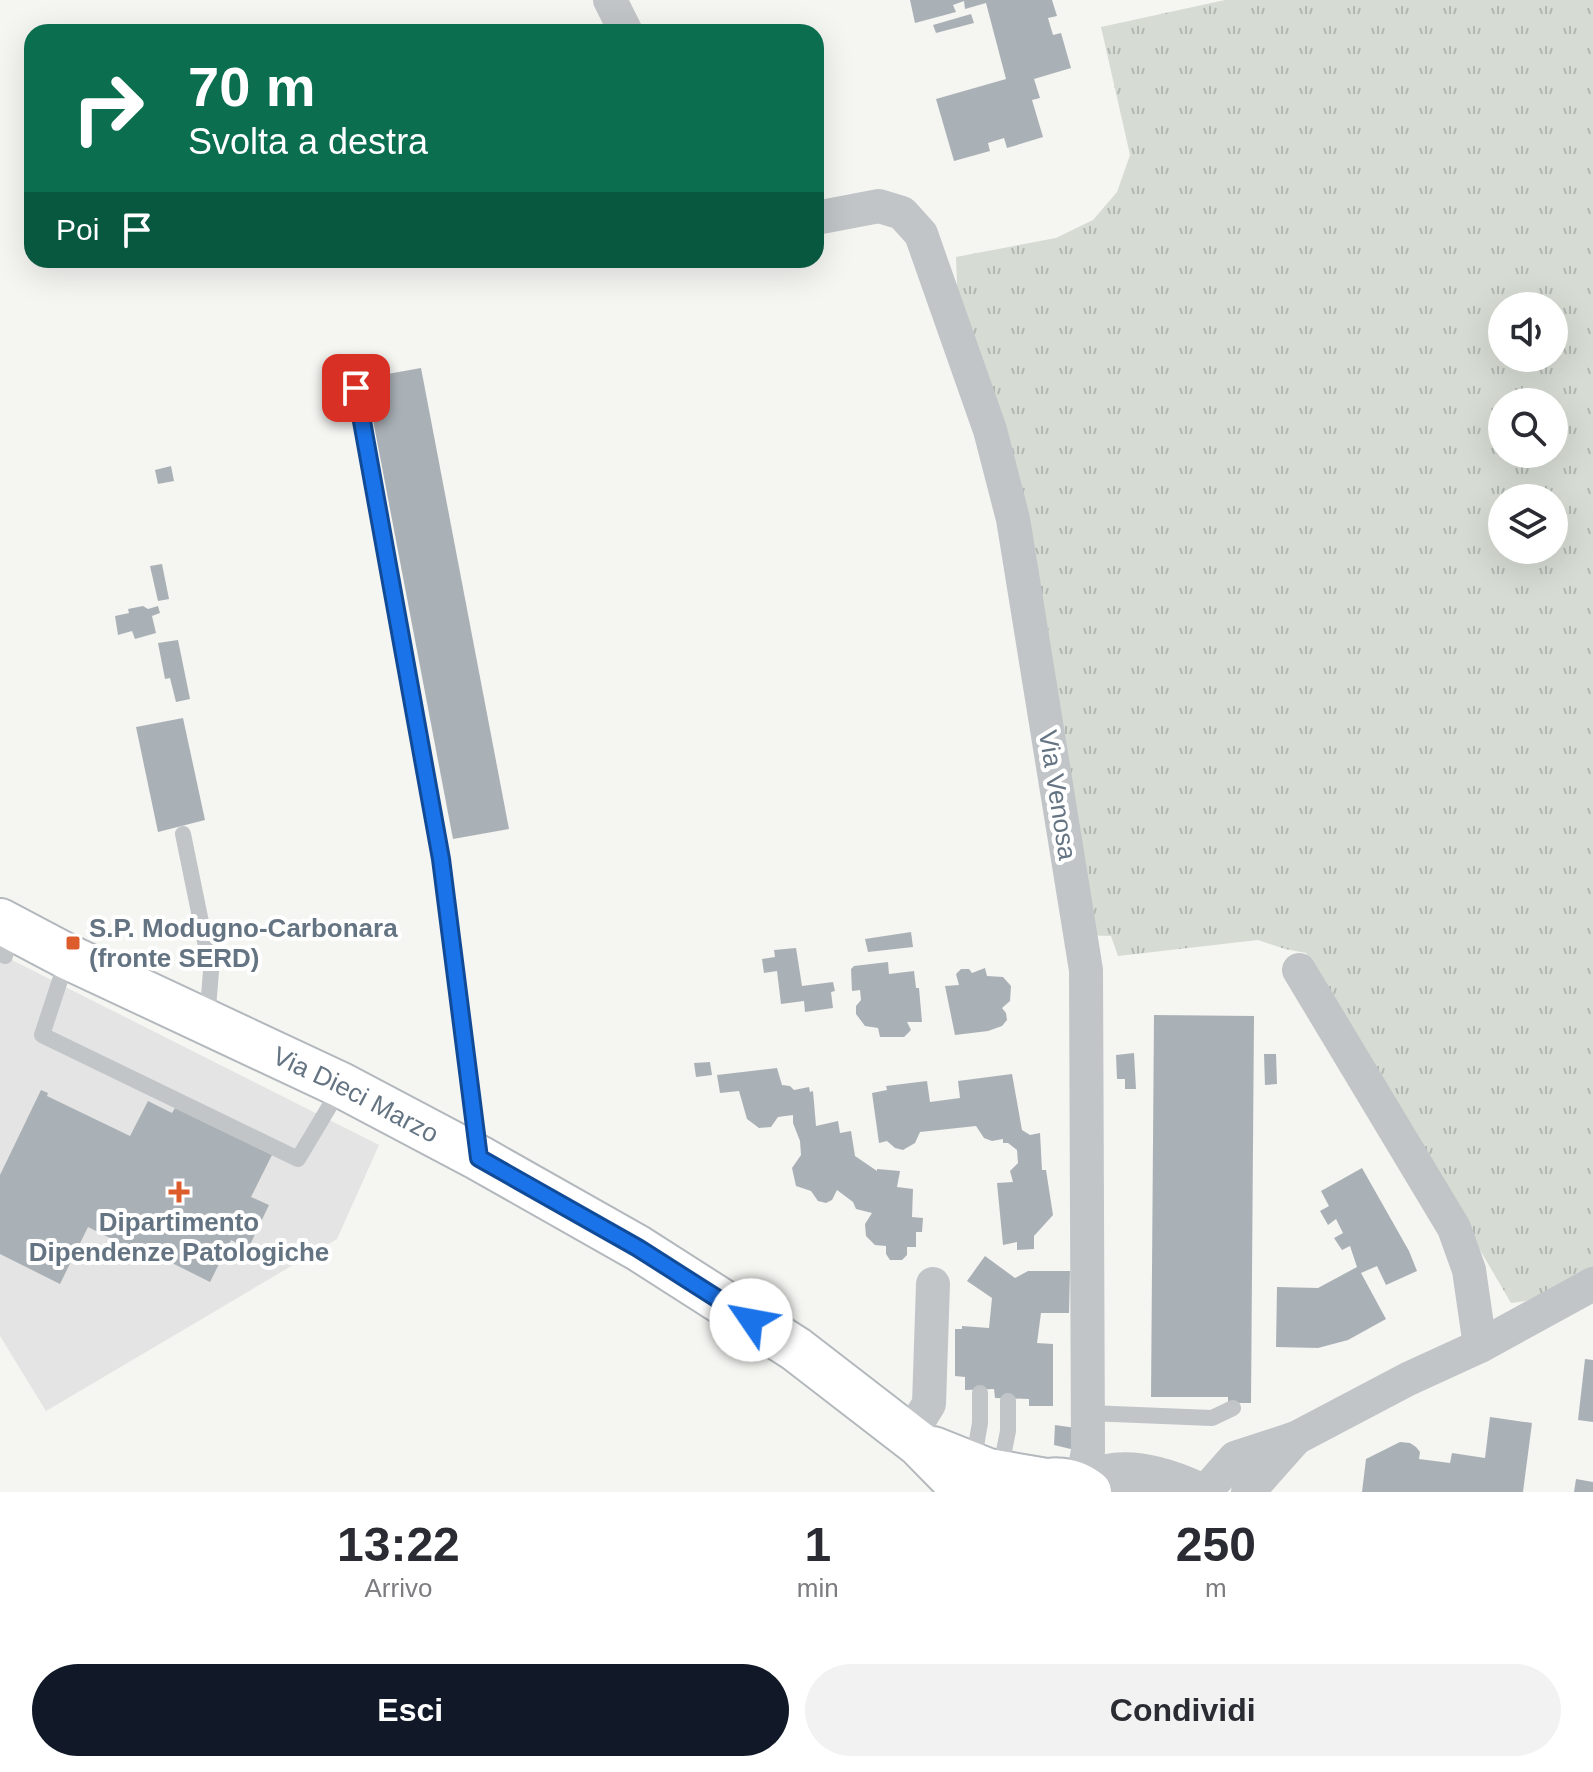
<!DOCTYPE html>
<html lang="it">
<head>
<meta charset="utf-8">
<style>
  body { margin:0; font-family:Arial,sans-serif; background:#f2f2f3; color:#2b2b33; height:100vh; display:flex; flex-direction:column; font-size:30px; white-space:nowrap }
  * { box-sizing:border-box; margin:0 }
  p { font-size:26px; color:#7c7c81 }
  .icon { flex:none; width:44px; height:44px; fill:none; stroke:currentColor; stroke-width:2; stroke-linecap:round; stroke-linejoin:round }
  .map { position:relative; height:1492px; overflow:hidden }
  .details { display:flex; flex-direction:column; background:#fff; flex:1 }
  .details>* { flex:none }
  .banner { position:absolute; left:24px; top:24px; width:800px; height:244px; border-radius:24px; box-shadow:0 8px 32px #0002; background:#0b6e4f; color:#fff; overflow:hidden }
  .controls { position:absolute; left:1488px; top:292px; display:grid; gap:16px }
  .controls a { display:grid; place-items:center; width:80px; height:80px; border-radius:50%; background:#fff; box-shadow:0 8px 32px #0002; font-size:40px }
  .pin { position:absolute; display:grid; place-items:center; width:68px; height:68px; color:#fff; margin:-34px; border-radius:16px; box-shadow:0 4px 12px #0006 }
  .me { position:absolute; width:88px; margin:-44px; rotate:303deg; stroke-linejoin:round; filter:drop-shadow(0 0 6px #0008) }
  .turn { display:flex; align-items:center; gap:28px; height:168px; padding:0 32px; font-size:36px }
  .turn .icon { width:104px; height:104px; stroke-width:2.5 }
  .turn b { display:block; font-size:56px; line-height:68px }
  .then { display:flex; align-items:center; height:76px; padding:0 32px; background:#0003; gap:16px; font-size:30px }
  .eta { display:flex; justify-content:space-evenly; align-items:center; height:136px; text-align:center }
  .eta b { font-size:48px; font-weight:800; line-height:56px }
  .cta { display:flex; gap:16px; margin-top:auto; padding:16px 32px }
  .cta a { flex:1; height:92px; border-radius:48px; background:#111827; color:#fff; font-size:32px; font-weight:800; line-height:92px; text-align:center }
  .cta a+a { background:#f2f2f3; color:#2b2b33 }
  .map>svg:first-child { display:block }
</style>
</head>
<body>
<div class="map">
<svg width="1593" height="1492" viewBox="0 0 1593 1492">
  <defs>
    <pattern id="grass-tufts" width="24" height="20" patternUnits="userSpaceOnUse" patternTransform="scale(2)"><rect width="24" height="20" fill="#d6dcd3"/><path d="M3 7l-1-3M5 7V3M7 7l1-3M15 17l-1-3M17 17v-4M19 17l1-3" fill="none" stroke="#b1b7b1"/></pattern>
  </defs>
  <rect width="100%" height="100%" fill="#f5f5f2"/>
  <polygon fill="#e3e4e3" points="0,954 379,1145 337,1239 46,1411 0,1336"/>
  <path fill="url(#grass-tufts)" fill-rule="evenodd" d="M1225 0H1593V1276L1555 1297 1511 1303 1306 953 1285 949 1258 940 1118 956 1111 936 1080 935 958 311 956 257 1056 238 1093 220 1117 192 1130 155 1101 27ZM1502 306H1554V358H1502ZM1502 402H1554V454H1502ZM1502 498H1554V550H1502Z"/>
  <g fill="#aab1b6">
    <polygon points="910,0 1052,0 1057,16 1048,18 1053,35 1061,33 1071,68 1034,79 1040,98 1032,100 1043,137 1007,148 1004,138 988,143 990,151 954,161 936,99 1006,79 986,3 965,9 964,1 953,5 956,12 915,23"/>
    <polygon points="971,14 974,23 936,33 933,25"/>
    <polygon points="421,368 509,829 453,839 365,378"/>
    <polygon points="171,466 174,481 158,484 155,470"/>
    <polygon points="162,564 169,599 158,601 150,566"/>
    <polygon points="143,606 148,609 158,606 160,613 152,616 156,633 135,639 132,631 118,635 115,616 129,613 128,609"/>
    <polygon points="178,640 190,699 176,702 170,678 165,679 158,643"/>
    <polygon points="183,718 205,820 158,832 136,727"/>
    <polygon points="911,932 913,947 868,952 865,939"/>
    <polygon points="796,948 802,986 833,982 835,991 831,992 833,1008 805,1012 804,1001 781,1004 777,971 764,973 762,959 775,957 774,950"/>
    <polygon points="888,962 889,974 914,971 916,988 919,988 922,1022 907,1022 911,1030 904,1037 880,1037 878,1028 865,1026 856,1014 856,1006 861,1000 860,990 852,991 851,969 854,966"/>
    <polygon points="985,968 987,976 1003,977 1011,986 1010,1001 1002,1008 1006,1013 1007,1020 1002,1026 988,1031 955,1035 945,986 959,985 956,974 961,969 969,969 972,973"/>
    <polygon points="1154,1015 1254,1016 1251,1403 1228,1403 1228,1397 1151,1397"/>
    <polygon points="1134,1053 1136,1089 1125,1089 1125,1079 1117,1079 1116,1055"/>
    <polygon points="1264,1054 1276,1054 1277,1084 1265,1085"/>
    <polygon points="710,1062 712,1075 696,1077 694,1063"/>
    <polygon points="777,1068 782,1085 790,1086 794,1090 809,1087 810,1092 813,1091 816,1126 838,1121 840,1133 851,1131 855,1156 877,1171 877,1169 900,1171 897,1187 913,1189 912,1217 923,1218 922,1232 916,1232 916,1247 907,1247 907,1255 902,1260 890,1260 886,1254 886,1246 875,1245 866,1236 865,1224 872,1213 856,1209 853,1202 837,1190 832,1200 826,1203 818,1201 811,1191 796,1186 792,1168 801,1155 800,1141 793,1123 793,1115 778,1117 771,1127 759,1128 747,1119 739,1091 720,1093 717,1075"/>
    <polygon points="1012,1074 1022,1130 1030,1135 1040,1133 1042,1170 1046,1170 1053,1215 1034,1236 1034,1249 1017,1250 1017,1242 1003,1245 997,1183 1013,1182 1010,1171 1018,1163 1017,1150 1008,1143 1003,1143 1003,1139 992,1141 984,1138 976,1126 920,1132 915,1143 903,1150 895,1148 887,1141 879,1143 872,1093 887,1090 886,1086 927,1081 930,1102 960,1098 958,1081"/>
    <polygon points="41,1090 48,1093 47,1096 130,1136 148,1101 172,1113 175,1108 272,1155 251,1197 269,1205 248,1249 231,1240 210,1282 138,1246 136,1251 88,1227 60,1284 0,1254 0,1175"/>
    <polygon points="1362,1168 1409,1251 1417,1271 1386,1285 1377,1266 1361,1273 1386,1319 1348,1340 1318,1348 1276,1347 1277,1287 1318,1288 1357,1267 1350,1246 1342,1250 1334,1238 1343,1233 1336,1219 1328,1225 1320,1211 1329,1206 1321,1191"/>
    <polygon points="985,1256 1015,1278 1028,1271 1070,1271 1069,1313 1041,1313 1037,1343 1053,1344 1053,1406 1029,1406 1029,1399 995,1398 994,1389 965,1390 965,1377 955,1376 955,1329 962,1329 962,1326 989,1328 992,1298 967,1281"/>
    <polygon points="1585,1359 1593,1360 1593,1422 1578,1420"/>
    <polygon points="1490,1417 1532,1423 1523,1492 1362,1492 1366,1459 1400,1442 1410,1443 1416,1447 1420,1452 1419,1459 1450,1463 1452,1453 1485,1458"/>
    <polygon points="1055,1425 1076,1428 1075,1450 1054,1445"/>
    <polygon points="1576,1479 1593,1482 1593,1492 1574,1492"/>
  </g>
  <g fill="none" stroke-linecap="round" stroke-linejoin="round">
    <defs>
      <g id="secondary">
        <path id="s1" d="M0 921 68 957 341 1085 479 1158 638 1248 796 1349 919 1444 966 1492"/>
        <polyline points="933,1449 988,1471 1046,1481"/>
        <path d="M1028 1492C1045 1476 1070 1477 1089 1492"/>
      </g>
    </defs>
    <use href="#secondary" stroke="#b3b8bc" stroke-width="48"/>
    <g stroke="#c1c5c8" stroke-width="16">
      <polyline points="356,388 441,859 479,1152"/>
      <polyline points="183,834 211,971 207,1021"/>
      <polyline points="5,956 11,929"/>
      <polyline points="67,959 42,1035 298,1159 341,1087"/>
      <polyline points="1088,1413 1212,1418 1233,1408"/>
      <polyline points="973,1463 980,1423 980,1393"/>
      <polyline points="1000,1471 1008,1431 1008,1401"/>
    </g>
    <g stroke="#c1c5c8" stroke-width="34">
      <polyline points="610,0 626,32"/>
      <polyline points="816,218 879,206 902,213 921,234 990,430 1013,519 1086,970 1088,1451 1082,1481 1084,1488"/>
      <polyline points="1299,970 1454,1228 1469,1270 1480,1346"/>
      <polyline points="909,1436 929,1404 933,1284"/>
      <polyline points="1205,1492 1235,1458 1296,1438 1408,1379 1480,1346 1593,1284"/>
      <polyline points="1248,1492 1296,1438"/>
    </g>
    <path stroke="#c1c5c8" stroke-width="42" d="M1084 1488C1091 1484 1099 1477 1107 1475 1136 1469 1170 1480 1196 1492"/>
    <use href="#secondary" stroke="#fff" stroke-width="44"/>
  </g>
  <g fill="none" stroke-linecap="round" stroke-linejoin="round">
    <defs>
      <polyline id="route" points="356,388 441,859 479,1158 638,1248 751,1320"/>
    </defs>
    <use href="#route" stroke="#114b97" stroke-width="20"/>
    <use href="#route" stroke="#1a73e8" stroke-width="14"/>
  </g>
  <g fill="#dd5c2b" stroke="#fff" stroke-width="3">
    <rect x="65" y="935" width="16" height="16" rx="4"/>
    <path d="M175 1180h8v8h8v8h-8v8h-8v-8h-8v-8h8z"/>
  </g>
  <g text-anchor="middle" stroke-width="8" stroke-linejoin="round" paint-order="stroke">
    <g font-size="26" fill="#657482" stroke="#fff">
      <text transform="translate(1058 795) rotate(81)" y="9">Via Venosa</text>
      <text dy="9" stroke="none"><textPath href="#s1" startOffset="396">Via Dieci Marzo</textPath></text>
    </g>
    <g font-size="26" font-weight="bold" fill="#657482" stroke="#fff" text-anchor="start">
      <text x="89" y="937">S.P. Modugno-Carbonara<tspan x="89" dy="30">(fronte SERD)</tspan></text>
      <text x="179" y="1231" text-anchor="middle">Dipartimento<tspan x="179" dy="30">Dipendenze Patologiche</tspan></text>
    </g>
  </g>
</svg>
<div class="controls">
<a><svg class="icon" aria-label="sound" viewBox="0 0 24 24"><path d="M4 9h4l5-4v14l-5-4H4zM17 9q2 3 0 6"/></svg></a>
<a><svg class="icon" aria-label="search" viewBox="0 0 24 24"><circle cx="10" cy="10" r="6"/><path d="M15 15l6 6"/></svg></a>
<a><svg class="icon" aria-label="layers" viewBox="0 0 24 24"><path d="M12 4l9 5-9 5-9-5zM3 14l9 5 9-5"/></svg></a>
</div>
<div class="pin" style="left:356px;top:388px;background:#d93025"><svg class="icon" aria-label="arrive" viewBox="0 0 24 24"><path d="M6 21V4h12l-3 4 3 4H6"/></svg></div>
<svg class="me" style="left:751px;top:1320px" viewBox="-20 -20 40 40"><circle r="19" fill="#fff"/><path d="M0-13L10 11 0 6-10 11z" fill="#1a73e8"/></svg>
<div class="banner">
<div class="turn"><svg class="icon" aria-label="right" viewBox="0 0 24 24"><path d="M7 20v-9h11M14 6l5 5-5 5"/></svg><div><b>70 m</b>Svolta a destra</div></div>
<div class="then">Poi<svg class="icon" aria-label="arrive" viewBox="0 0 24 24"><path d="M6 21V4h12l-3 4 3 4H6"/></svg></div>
</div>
</div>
<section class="details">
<div class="eta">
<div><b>13:22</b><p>Arrivo</p></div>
<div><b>1</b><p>min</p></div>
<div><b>250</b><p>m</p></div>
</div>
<div class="cta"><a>Esci</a><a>Condividi</a></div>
</section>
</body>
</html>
